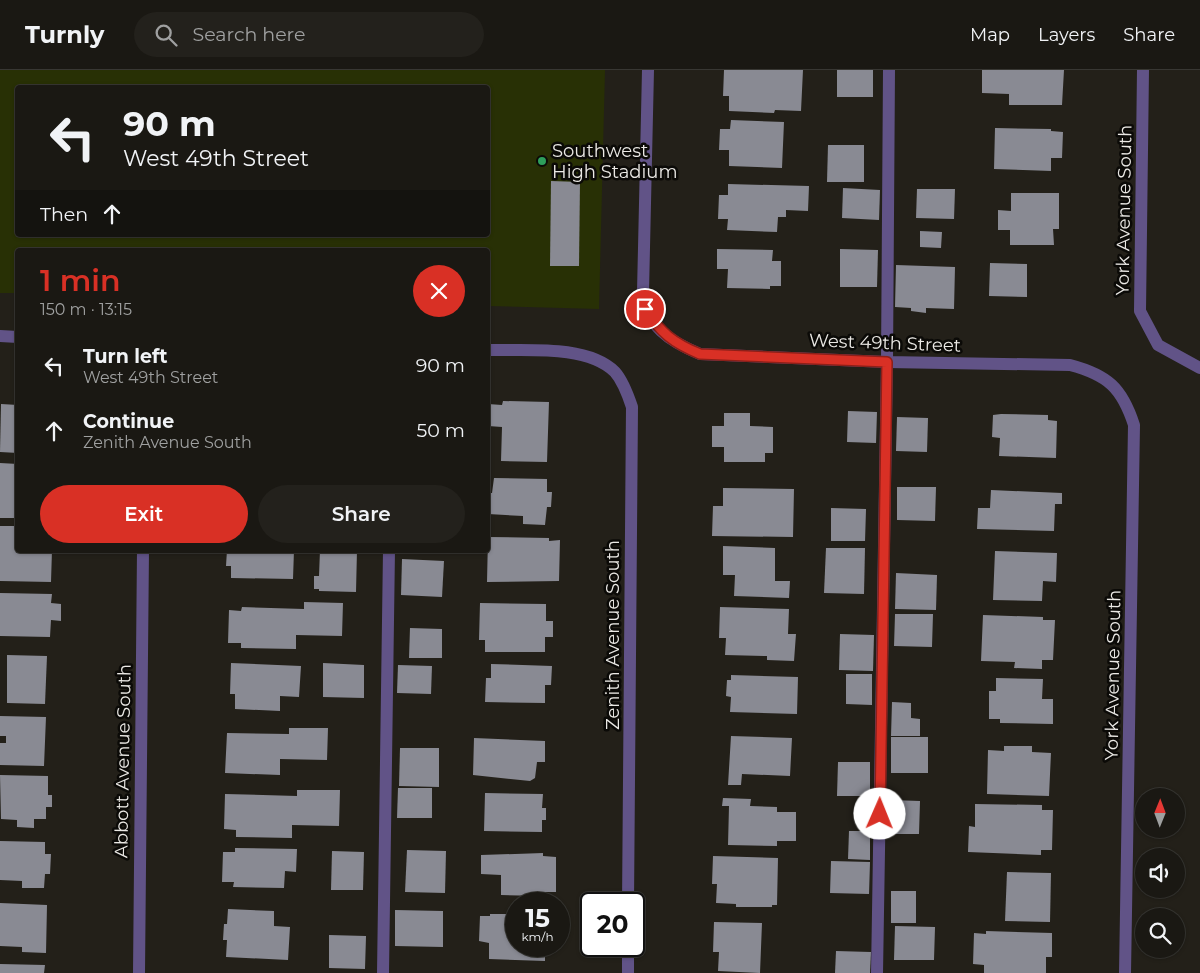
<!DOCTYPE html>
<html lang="en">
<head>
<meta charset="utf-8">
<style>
  body { margin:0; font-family:Montserrat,sans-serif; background:#23211c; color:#f1f3f6; height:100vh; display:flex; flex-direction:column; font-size:19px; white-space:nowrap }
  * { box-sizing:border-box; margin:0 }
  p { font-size:16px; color:#9fa0a0 }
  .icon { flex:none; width:28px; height:28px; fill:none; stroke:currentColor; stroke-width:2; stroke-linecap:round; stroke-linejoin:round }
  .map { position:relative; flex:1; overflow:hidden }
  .details { position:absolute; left:15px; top:178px; width:475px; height:305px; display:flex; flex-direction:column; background:#1a1813; border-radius:5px; box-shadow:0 1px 4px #0004,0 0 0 1px #383733 }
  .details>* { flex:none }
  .top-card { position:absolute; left:15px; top:15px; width:475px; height:152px; border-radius:5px; box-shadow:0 1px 4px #0004,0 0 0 1px #383733; background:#1a1813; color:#f1f3f6; overflow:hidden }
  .needle { width:32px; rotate:1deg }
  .fabs { position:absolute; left:1135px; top:718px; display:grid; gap:10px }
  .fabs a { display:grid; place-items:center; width:50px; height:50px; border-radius:50%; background:#1a1813; box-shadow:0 1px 4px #0004,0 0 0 1px #383733; font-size:25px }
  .speed { position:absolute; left:505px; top:822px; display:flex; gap:10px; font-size:25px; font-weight:700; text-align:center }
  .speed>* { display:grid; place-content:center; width:65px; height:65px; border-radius:50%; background:#1a1813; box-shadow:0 1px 4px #0004,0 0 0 1px #383733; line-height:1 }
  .speed small { font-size:12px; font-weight:400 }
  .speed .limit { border:2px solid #111; border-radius:8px; background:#fff; color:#111 }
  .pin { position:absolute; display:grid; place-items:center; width:42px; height:42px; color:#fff; margin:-21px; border:2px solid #fff; border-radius:50%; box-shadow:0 1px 5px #0007 }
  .me { position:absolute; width:55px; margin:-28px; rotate:1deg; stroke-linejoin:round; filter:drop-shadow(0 0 4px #0008) }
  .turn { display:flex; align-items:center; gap:18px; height:105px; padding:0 25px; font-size:22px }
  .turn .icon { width:65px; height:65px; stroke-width:2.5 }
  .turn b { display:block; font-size:35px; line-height:42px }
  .then { display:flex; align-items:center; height:48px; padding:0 25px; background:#0003; gap:10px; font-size:19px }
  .round { display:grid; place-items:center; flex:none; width:52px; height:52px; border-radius:26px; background:#23211c }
  .head { display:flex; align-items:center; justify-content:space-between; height:85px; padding:0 25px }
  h1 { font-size:30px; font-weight:600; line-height:38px; color:#d93025 }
  .primary-button { display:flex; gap:10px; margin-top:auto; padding:10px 25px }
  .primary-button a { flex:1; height:58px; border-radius:30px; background:#d93025; color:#fff; font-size:20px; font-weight:600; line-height:58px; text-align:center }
  .primary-button a+a { background:#23211c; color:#f1f3f6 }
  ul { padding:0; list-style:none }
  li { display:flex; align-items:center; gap:15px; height:65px; padding:0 25px }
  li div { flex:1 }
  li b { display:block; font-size:19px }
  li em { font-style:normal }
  header { display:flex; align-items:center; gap:30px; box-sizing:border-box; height:70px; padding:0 25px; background:#1a1813; border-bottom:1px solid #383733 }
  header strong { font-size:24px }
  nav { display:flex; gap:28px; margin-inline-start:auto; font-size:18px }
  .search { width:350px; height:45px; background:#23211c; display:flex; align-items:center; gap:12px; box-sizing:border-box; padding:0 18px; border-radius:28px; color:#9fa0a0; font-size:19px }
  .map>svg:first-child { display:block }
</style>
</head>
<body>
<header>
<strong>Turnly</strong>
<div class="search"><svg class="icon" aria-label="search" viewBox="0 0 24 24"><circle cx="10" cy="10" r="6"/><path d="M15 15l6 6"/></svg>Search here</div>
<nav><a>Map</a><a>Layers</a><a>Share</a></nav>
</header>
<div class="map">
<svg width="1200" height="903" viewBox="0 0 1200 903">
  <rect width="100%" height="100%" fill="#232019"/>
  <path fill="#283005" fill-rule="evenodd" d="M0 0H605L599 239 488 236V180H18L17 223H0ZM18 18H488V165H18Z"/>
  <g fill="#898a93">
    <polygon points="724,0 803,0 801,41 775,40 774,43 729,41 729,26 723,26"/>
    <rect x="837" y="0" width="36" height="27"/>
    <polygon points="982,0 1064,0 1062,35 1009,35 1009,24 982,23"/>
    <polygon points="731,50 784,52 782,98 729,96 729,80 719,80 720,59 730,59"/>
    <polygon points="995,58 1051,59 1051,61 1063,62 1062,88 1051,88 1051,101 994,99"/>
    <polygon points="828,75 864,75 864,112 827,112"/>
    <polygon points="551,111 580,112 579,196 550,196"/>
    <polygon points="728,114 809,116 808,141 786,140 786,147 778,147 777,162 727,160 728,149 718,149 719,125 728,125"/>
    <polygon points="843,118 880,120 879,150 842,148"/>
    <polygon points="917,119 955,119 954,149 916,148"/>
    <polygon points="1011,123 1059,123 1059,159 1053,159 1054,175 1010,175 1010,160 998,160 998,140 1011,141"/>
    <polygon points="920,161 942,162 941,178 920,177"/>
    <polygon points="717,179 773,180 772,191 781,191 781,216 770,216 770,219 727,218 728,199 717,199"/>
    <polygon points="840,179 878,180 877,217 840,217"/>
    <polygon points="990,193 1027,194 1027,227 989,226"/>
    <polygon points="896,195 955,197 954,239 926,238 926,243 911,241 911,238 895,237"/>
    <polygon points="503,331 549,332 547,392 501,391 502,357 488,356 488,334 502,335"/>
    <polygon points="1,334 18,335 18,383 0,382"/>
    <polygon points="848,341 877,342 876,373 847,372"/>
    <polygon points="724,343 750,343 750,356 773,357 773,383 765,383 765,392 724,392 724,377 712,377 712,356 724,356"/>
    <polygon points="1001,344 1048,345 1048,350 1057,351 1056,388 999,386 1000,368 992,367 993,345"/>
    <polygon points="897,347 928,348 927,382 896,381"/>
    <polygon points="0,393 18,394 18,448 0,448"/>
    <polygon points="494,408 547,409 547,422 552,422 551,437 547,437 545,455 523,454 523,446 488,444 488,423 492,423"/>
    <polygon points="897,417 936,417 935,451 897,450"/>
    <polygon points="723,418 794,419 793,467 712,466 713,436 723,436"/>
    <polygon points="991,420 1062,423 1062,434 1055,434 1054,461 977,459 978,438 990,438"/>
    <polygon points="831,438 866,439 865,471 831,471"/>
    <polygon points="0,456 18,456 18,480 52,480 51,512 0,511"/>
    <polygon points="488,467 549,468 549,471 560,470 559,511 487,512"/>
    <polygon points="723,476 775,478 775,511 790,511 789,528 734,526 735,505 723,505"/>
    <polygon points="826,478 865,478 864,524 824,523"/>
    <polygon points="227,480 294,480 293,509 231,508 231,496 226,496"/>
    <polygon points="320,480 357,480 356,522 319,521 319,519 314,519 314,506 319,506"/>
    <polygon points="995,481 1057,483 1056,512 1043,511 1042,531 993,530"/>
    <polygon points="402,489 444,491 442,527 401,525"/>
    <polygon points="896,503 937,505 936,540 895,539"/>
    <polygon points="0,523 52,524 51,533 61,534 61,551 51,550 50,567 0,566"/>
    <polygon points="304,532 343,533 342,566 296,565 296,579 241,578 241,573 228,573 229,540 241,541 242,537 304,539"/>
    <polygon points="480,533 546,534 546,551 553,551 553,567 545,567 545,582 485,582 485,570 479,570"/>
    <polygon points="720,537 789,539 788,564 796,564 794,591 767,590 767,586 725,585 726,568 719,568"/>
    <polygon points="895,544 933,544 932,577 894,576"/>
    <polygon points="983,545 1043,547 1043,550 1055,550 1053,590 1042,590 1042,599 1014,598 1015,592 981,591"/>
    <polygon points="410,558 442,559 442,588 409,588"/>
    <polygon points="840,564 874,565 873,601 839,600"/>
    <polygon points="7,585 47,586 45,634 7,633"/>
    <polygon points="231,593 301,596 299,627 280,626 280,641 235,639 235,624 230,624"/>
    <polygon points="323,593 364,595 364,628 323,627"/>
    <polygon points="491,594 552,596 551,615 545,615 545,633 485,632 486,608 491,608"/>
    <polygon points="398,595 432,596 431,624 397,623"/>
    <polygon points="846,604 872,604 872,635 846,634"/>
    <polygon points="731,605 798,607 797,644 730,642 731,627 726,626 727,610 731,610"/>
    <polygon points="996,608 1043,609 1042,629 1053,629 1053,654 1000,653 1000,649 989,649 989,621 996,621"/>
    <polygon points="892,632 911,633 911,648 920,649 920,666 891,666"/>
    <polygon points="0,646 46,647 44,696 0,695 0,673 6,673 6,666 0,666"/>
    <polygon points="289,658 328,658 327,690 280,689 280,705 225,703 227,663 289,664"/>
    <polygon points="731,666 792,668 790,706 742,704 741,715 728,715"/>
    <rect x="891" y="667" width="37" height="36"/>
    <polygon points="474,668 545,671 545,692 537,692 535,708 530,711 473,705"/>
    <polygon points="1004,676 1032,676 1032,682 1051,683 1049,726 987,724 988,680 1004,681"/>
    <polygon points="400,678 439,678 439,717 399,716"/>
    <polygon points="838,692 870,692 870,726 837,726"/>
    <polygon points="0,705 48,706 48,725 52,725 52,737 46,737 46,749 34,749 34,758 17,757 17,750 1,749"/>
    <polygon points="398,718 432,718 432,748 397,748"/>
    <polygon points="297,720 340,720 339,756 292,755 292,768 236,767 236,760 224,759 225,724 297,726"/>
    <polygon points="485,723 543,724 542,738 546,738 546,750 542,750 542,762 484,761"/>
    <polygon points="723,728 751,729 750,736 777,737 777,742 796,742 796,771 777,771 777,776 728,775 729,736 722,736"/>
    <polygon points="891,730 920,731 919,764 890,764"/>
    <polygon points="975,734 1042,735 1042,740 1053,740 1052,780 1041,780 1041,785 968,782 969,756 975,757"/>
    <polygon points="849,761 870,761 870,790 848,789"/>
    <polygon points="0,771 45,772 45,784 51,784 50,804 45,804 44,818 22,818 22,811 0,810"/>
    <polygon points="235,778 297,779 296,802 285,801 284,818 233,817 234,812 222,812 223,782 235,782"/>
    <polygon points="407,780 446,781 445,823 405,822"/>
    <polygon points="332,781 364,782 363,820 331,820"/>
    <polygon points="543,783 543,786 556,787 556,822 543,822 543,826 501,825 501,805 481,804 481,785"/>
    <polygon points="713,786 778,788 777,835 772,835 772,837 736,837 736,834 716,833 717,814 712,814"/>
    <polygon points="831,791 870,792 869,824 830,823"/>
    <polygon points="1007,802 1051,803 1050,852 1005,851"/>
    <rect x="891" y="821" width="25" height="32"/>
    <polygon points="0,833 47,835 46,883 22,882 22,877 0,876"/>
    <polygon points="228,839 274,841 274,856 290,857 288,890 226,887 227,870 223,870 224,854 227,854"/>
    <polygon points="395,840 443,841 443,877 395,876"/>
    <polygon points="490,844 516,844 516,876 545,876 545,891 489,889 489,873 479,871 480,846 490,846"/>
    <polygon points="714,852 762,853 760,903 718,901 719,882 713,882"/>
    <polygon points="895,856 935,857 934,890 894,890"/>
    <polygon points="986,861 1052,863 1052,887 1046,887 1046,903 984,903 984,895 973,894 974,863 986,864"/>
    <polygon points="329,865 366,866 365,899 329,898"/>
    <polygon points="836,881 871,882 870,903 835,903"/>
    <polygon points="0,894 45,895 44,903 0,903"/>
  </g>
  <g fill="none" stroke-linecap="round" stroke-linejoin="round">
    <g stroke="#615387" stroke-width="12">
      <polyline points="383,903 389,480"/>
      <polyline points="877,903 887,292 889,0"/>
    </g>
    <g stroke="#615387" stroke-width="12">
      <path d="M648 0 643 222C647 257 669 271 700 284L887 292 1070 295C1108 305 1122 318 1134 355L1125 903"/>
      <polyline points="1143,0 1140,241 1158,275 1200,298"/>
      <polyline points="0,266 18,267"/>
      <path d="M488 280C524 281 587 274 615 302 623 311 628 325 632 337L628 834"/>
      <polyline points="139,903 143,480"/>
      <polyline points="628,903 628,876"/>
    </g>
  </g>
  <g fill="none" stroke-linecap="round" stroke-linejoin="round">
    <defs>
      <path id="route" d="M645 239C661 263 673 273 700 284L887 292 880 744"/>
    </defs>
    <use href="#route" stroke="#8d1f18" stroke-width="12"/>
    <use href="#route" stroke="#d93025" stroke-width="9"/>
  </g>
  <circle fill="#2e9e5b" stroke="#0b0a07" stroke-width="2" cx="542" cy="91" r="5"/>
  <g text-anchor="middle" stroke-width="5" stroke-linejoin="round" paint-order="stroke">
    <g font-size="18" fill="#ebe9e5" stroke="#0b0a07" text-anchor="start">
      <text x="552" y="87">Southwest<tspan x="552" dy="21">High Stadium</tspan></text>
    </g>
    <g font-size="18" fill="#ebe9e5" stroke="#0b0a07">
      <text transform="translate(1124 140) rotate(-89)" y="6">York Avenue South</text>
      <text transform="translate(885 273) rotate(2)" y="6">West 49th Street</text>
      <text transform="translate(613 565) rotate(-90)" y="6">Zenith Avenue South</text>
      <text transform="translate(1113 605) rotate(-89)" y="6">York Avenue South</text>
      <text transform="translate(123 691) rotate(-89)" y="6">Abbott Avenue South</text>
    </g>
  </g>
</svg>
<div class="fabs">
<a><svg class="needle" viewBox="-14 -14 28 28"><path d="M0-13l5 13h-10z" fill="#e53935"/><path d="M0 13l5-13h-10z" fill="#9fa0a0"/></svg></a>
<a><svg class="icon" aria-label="sound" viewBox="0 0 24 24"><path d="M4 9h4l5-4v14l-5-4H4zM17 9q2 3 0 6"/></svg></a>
<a><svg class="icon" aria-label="search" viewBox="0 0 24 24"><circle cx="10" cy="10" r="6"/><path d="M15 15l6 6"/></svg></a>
</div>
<div class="speed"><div>15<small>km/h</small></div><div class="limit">20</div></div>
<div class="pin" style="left:645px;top:239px;background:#d93025"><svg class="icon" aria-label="arrive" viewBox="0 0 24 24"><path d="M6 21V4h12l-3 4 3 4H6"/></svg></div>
<svg class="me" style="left:880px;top:744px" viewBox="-20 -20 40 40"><circle r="19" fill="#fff"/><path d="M0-13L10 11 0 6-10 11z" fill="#d93025"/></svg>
<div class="top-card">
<div class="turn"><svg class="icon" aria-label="left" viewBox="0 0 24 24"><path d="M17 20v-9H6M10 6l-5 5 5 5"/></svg><div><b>90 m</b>West 49th Street</div></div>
<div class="then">Then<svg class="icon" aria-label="ahead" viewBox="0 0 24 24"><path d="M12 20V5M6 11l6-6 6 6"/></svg></div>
</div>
<section class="details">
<div class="head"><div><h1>1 min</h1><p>150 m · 13:15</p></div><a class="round" style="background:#d93025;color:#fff"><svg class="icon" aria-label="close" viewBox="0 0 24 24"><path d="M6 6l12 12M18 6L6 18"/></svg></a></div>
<ul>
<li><svg class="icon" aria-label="left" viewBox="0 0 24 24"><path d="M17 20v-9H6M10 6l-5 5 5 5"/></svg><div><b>Turn left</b><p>West 49th Street</p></div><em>90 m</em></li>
<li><svg class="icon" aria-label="ahead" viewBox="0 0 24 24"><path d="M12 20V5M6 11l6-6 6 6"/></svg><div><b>Continue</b><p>Zenith Avenue South</p></div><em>50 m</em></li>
</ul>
<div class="primary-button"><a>Exit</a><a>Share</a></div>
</section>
</div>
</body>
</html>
